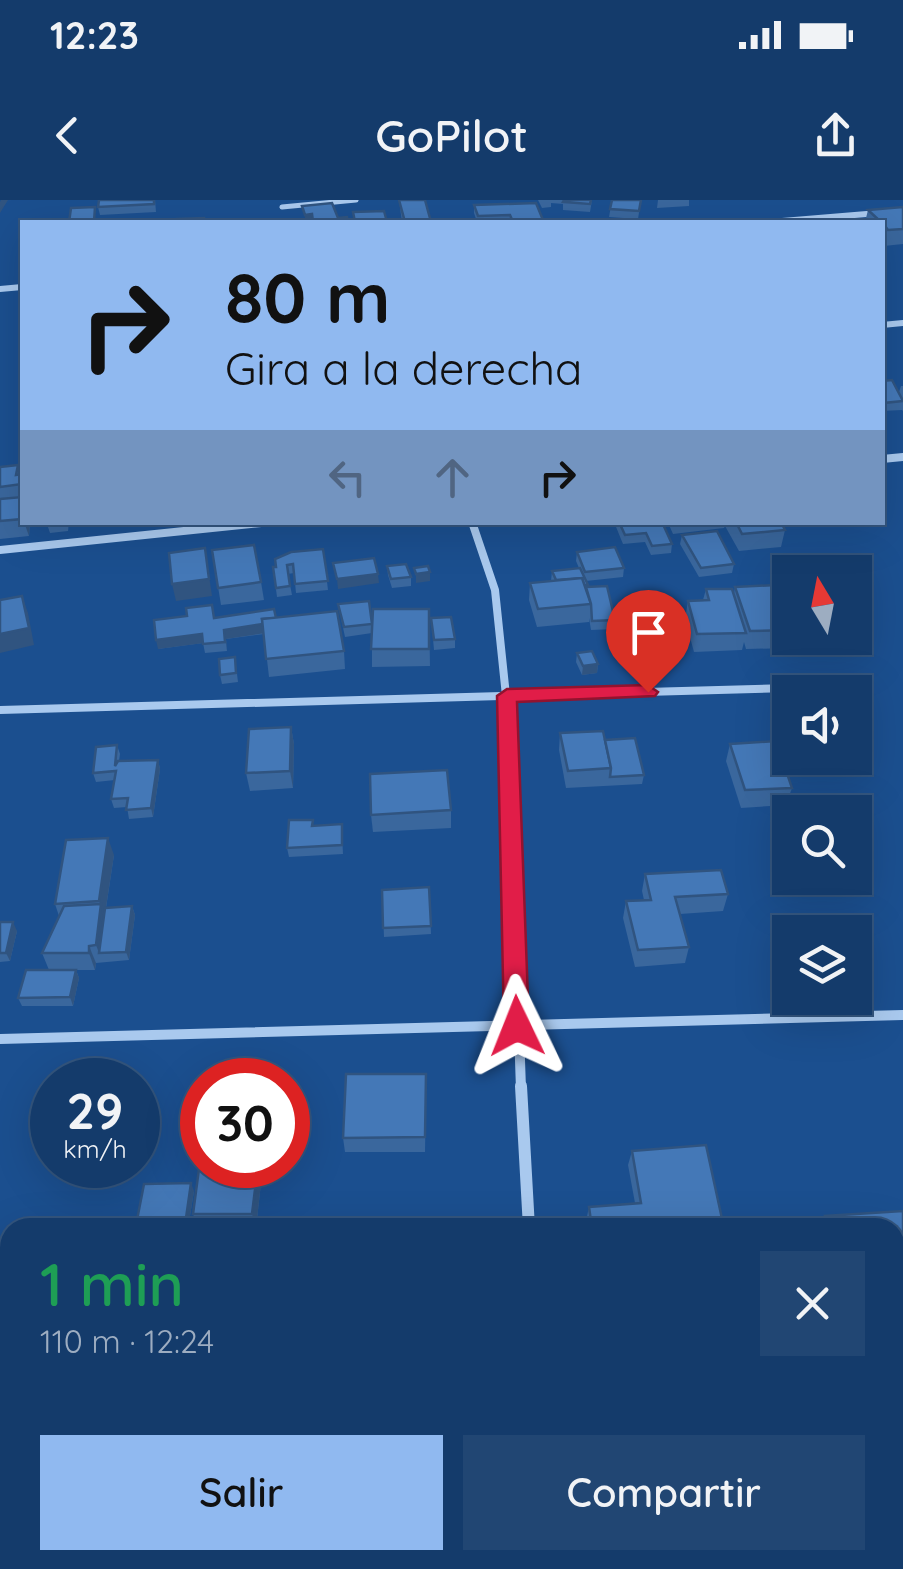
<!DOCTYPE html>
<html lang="es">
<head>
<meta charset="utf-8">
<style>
  body { margin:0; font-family:Quicksand,sans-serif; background:#214673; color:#f1f3f6; height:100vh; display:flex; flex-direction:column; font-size:38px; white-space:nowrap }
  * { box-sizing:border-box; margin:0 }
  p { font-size:32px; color:#9dadc1 }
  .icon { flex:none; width:55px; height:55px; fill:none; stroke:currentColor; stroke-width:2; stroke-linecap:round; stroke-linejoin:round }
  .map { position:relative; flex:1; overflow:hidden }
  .details { position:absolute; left:0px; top:1018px; width:905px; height:352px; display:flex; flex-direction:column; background:#143b6b; border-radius:30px 30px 0 0; box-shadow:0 10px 40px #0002,0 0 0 2px #33557e }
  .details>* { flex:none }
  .guide { position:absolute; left:20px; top:20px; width:865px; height:305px; border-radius:0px; box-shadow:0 10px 40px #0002,0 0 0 2px #33557e; background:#90b9f0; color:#111; overflow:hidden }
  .needle { width:65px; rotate:350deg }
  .tools { position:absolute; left:772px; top:355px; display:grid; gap:20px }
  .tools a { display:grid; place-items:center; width:100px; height:100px; border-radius:0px; background:#143b6b; box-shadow:0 10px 40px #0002,0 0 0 2px #33557e; font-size:50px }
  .speed { position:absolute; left:30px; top:858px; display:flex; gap:20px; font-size:50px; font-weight:700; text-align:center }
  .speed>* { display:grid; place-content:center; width:130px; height:130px; border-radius:50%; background:#143b6b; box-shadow:0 10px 40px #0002,0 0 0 2px #33557e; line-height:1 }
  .speed small { font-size:25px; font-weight:400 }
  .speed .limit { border:15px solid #d22; background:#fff; color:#111 }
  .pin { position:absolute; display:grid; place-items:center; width:85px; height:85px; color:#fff; margin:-102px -42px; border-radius:50% 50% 50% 0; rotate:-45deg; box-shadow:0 0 10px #0007 }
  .pin .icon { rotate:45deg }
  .me { position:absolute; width:110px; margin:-55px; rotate:358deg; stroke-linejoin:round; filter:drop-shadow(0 0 8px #0008) }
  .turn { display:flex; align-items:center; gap:35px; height:210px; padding:0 40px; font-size:45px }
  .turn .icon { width:130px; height:130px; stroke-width:2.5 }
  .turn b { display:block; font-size:70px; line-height:85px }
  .lanes { display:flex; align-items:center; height:95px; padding:0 40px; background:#0003; justify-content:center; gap:50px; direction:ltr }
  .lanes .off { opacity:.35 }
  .round { display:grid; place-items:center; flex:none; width:105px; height:105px; border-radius:0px; background:#214673 }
  .overview { display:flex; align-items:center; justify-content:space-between; height:170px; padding:0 40px }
  h1 { font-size:60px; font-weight:600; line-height:75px; color:#1e9e55 }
  .action { display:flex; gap:20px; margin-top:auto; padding:20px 40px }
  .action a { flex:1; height:115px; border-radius:0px; background:#90b9f0; color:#111; font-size:40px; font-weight:600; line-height:115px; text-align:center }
  .action a+a { background:#214673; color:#f1f3f6 }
  .status { display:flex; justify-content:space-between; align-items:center; height:70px; padding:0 50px; background:#143b6b; direction:ltr }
  .status svg { height:28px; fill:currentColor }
  header { display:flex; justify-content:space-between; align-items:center; height:130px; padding:0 40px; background:#143b6b; font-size:45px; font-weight:600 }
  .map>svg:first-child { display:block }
</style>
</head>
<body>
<div class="status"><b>12:23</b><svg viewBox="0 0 49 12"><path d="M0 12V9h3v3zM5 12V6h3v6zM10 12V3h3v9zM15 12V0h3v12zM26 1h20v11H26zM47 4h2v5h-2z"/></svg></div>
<header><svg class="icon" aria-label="back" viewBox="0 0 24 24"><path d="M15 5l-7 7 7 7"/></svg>GoPilot<svg class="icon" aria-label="share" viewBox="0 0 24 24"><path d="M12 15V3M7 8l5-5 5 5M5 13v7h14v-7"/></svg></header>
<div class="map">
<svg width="903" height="1369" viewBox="0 0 903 1369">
  <rect width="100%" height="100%" fill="#1b4f8f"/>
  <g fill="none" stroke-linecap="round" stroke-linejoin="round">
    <polyline stroke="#a9c9ee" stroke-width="5" points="282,7 356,0"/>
    <g stroke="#a9c9ee" stroke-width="6">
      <polyline points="770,22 903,11"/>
      <polyline points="0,89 22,87"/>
      <polyline points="882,125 903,123"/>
    </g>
    <g stroke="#a9c9ee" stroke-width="8">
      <polyline points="882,259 903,257"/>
      <polyline points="472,322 495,390 508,515"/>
      <polyline points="0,350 271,322"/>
      <polyline points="0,510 789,488"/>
    </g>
    <g stroke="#a9c9ee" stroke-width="10">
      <polyline points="508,513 521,889"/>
      <polyline points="0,839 903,815"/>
    </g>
    <g stroke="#a9c9ee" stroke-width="12">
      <polyline points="521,886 529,1028"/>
      <polyline points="550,1360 550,1369"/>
    </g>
  </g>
  <g fill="#3a679d">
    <polygon points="155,0 156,12 100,15 98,7"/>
    <polygon points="399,0 431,22 402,22"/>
    <polygon points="538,0 592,0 590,12 563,10 563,4 551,3 551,7 542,8"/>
    <polygon points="612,0 641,0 638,19 609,17"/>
    <polygon points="658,0 689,0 689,6 657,8"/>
    <polygon points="474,5 543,20 543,22 477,22 474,13"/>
    <polygon points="903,7 903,44 884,46 882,44 882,22 865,22 868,10"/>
    <polygon points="882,181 899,192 901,186 903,186 903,211 902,210 882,211"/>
    <polygon points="18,265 20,274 22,274 22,322 30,322 29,336 0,339 0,267"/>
    <polygon points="69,322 68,331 50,333 47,324"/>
    <polygon points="614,322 662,322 672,344 671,353 651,355 645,342 623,344"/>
    <polygon points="670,322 781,322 785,330 781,347 739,351 725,326 724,328 673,334 669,325"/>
    <polygon points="826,322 858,322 828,325"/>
    <polygon points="682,335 734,364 732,373 699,377 680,344"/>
    <polygon points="323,349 328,390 296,393 294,373 288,374 292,395 277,397 273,367"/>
    <polygon points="212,350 261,382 264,400 221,405"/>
    <polygon points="577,352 624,368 623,377 586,381 588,387 615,420 614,429 591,430 589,418 589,422 537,427 529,400 530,383 551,381 552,371 579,368 576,361"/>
    <polygon points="387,366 411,377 411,386 392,388 388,375"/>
    <polygon points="735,387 790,420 790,438 792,438 789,448 746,449 744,442 742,450 694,452 685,419 688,401 703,400 706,389 734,394"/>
    <polygon points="338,404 372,419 429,409 430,466 372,467 372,433 345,437"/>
    <polygon points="620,414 680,435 677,453 622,454 618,432"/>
    <polygon points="214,418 276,418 344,451 345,469 269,477 264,434 226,439 227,451 205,453 203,443 158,449"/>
    <polygon points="431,418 455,439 455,448 434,450"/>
    <polygon points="577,453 598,464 597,473 582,475 576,462"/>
    <polygon points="235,457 238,482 222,484 220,475"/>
    <polygon points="291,527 294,544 293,588 250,591 246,573"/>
    <polygon points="560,533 605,540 644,575 642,584 566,588 559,550"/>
    <polygon points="730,544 792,588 786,605 741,608 726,561"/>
    <polygon points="117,545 120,554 119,561 158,560 160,569 153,617 129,619 127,607 114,608 111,599 115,580 96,582 93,573"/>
    <polygon points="797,558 850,558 851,561 848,570 802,573"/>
    <polygon points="451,610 451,628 373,632 371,615"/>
    <polygon points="342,633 343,654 289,657 287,648"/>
    <polygon points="114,655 106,708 132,706 135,715 129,760 96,763 95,770 49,770 42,753 59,716 55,704"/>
    <polygon points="645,674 728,694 723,711 680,714 689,747 685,763 635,767 623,718 626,701 644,700 642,691"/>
    <polygon points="429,687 431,734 384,737 382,690"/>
    <polygon points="0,722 17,731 10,761 0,762"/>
    <polygon points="76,770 79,778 73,806 22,806 18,798"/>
    <polygon points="426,889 425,952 345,952 343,938"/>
    <polygon points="632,951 724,1028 587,1028 586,1021 589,1007 635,1003 628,965"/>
    <polygon points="202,965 263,965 256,1028 198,1028 193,1014"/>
    <polygon points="194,991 188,1028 137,1028 136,1025"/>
    <polygon points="903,1011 903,1058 895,1059 895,1028 819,1028 825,1016"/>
  </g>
  <g fill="#305480">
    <polygon points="1,0 8,0 0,13 0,2"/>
    <polygon points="312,14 313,22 305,22 305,15"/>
    <polygon points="24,322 30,322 29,336"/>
    <polygon points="205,348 212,396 176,401 172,384"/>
    <polygon points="430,372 430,381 416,383 416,374"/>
    <polygon points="378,374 379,383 338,389 337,379"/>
    <polygon points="22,396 28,413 34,445 0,453 0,434"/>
    <polygon points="277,422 278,431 226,439 227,451 224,430"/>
    <polygon points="202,434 204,443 158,449 156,440"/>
    <polygon points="598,464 597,473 582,475 583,466"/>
    <polygon points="291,527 294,544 293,588 290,571"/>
    <polygon points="158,560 160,569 153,617 151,608"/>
    <polygon points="108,638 114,655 99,753 96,745 101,707 99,701"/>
    <polygon points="132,706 135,715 129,760 126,752"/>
    <polygon points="13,722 17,731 10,761 6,753"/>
    <polygon points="89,746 96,763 95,770 89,753"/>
    <polygon points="76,770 79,778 73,806 70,797"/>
    <polygon points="258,965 263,965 256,1028 252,1014"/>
    <polygon points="191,983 194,991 188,1028 186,1028 185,1025"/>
  </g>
  <g fill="#4478b7" stroke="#305480" stroke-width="2.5">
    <polygon points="99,0 154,0 154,4 98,7"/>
    <polygon points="399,0 425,0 431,22 405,22"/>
    <polygon points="564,0 591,0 590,4 563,2"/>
    <polygon points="612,0 641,0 639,11 610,9"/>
    <polygon points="332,3 338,18 347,17 348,22 313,22 312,14 305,15 302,6"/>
    <polygon points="536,3 543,20 534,21 535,22 513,22 510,15 478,16 474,5"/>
    <polygon points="95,7 94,22 104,21 104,22 69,22 71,8"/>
    <polygon points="903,7 903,29 888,30 882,22 881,22 868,10"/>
    <polygon points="384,11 387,22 355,22 353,12"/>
    <polygon points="204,18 204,22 177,22 177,19"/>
    <polygon points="892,180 903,201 883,203 882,181"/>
    <polygon points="18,265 16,275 22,274 22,284 0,287 0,267"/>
    <polygon points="22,297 22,319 0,321 0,299"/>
    <polygon points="619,322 662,322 672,344 652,346 646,333 625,335"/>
    <polygon points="736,322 781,322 785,330 742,334"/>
    <polygon points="717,331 734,364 701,368 682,335"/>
    <polygon points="254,345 261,382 218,388 212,350"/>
    <polygon points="615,347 624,368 585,372 577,352"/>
    <polygon points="205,348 209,379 172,384 169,353"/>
    <polygon points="323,349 328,381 295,384 293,364 287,365 290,386 276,388 273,367 276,367 275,359 291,352"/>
    <polygon points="374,358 378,374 337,379 333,363"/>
    <polygon points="406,364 411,377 391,379 387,366"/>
    <polygon points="428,366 430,372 416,374 414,368"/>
    <polygon points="580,368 588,385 584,385 582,378 556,380 552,371"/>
    <polygon points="582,378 591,404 538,409 530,383"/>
    <polygon points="777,385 790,420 790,430 750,431 735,387"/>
    <polygon points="607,386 615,420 592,421 591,404 586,387"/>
    <polygon points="706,389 732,389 746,433 697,434 688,401 709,400"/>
    <polygon points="22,396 29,428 0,434 0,400"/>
    <polygon points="369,401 372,424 344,427 338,404"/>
    <polygon points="212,405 214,418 274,409 276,418 262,419 263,424 224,430 225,442 203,444 202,434 156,440 154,420 187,416 186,408"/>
    <polygon points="373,409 429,409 429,449 371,449"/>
    <polygon points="337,411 344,451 266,459 262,419"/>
    <polygon points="674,413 680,435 625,437 620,414"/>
    <polygon points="451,417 455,439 434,440 431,418"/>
    <polygon points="592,451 598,464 583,466 577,453"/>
    <polygon points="235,457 236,473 220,475 219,459"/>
    <polygon points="291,527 290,571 246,573 249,529"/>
    <polygon points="603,531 611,568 568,571 560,533"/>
    <polygon points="635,538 644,575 610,577 611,568 605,540"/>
    <polygon points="776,541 792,588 745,590 730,544"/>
    <polygon points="117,545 115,566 118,561 158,560 151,608 126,610 128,598 111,599 116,571 93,573 96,547"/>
    <polygon points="803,558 850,558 851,561 805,564"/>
    <polygon points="447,570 451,610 371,615 370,574"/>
    <polygon points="289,620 313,620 312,626 342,624 342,645 287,648"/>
    <polygon points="108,638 99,701 55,704 66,640"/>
    <polygon points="721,670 728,694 675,697 689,747 638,750 626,701 651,700 645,674"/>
    <polygon points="429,687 431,726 383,728 382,690"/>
    <polygon points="101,704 96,745 89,746 89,753 42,753 64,706"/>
    <polygon points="132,706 126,752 99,753 105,708"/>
    <polygon points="0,722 13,722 6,753 0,753"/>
    <polygon points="26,770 76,770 70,797 18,798"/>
    <polygon points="346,874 426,874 425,937 343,938"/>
    <polygon points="706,945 724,1028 592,1028 589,1007 641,1003 632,951"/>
    <polygon points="202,946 202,965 258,965 252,1014 193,1014"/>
    <polygon points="191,983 185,1025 136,1025 144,984"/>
    <polygon points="903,1011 903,1045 895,1046 895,1028 829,1028 825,1016"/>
  </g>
  <polygon fill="#e11d48" stroke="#92132f" stroke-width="2.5" points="648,485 658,492 655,496 517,502 529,826 526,833 517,836 508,833 504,826 497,496 507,489"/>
</svg>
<div class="tools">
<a><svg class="needle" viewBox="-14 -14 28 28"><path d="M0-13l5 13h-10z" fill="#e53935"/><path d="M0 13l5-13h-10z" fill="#9dadc1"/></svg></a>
<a><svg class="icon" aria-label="sound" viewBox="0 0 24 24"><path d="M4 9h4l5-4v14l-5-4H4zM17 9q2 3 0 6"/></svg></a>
<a><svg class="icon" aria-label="search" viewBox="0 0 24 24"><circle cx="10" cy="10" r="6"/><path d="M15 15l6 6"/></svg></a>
<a><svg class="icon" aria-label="layers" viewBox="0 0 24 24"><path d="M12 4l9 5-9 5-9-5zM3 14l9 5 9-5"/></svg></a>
</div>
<div class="speed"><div>29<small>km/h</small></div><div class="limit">30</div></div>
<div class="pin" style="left:648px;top:492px;background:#d93025"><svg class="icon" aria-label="arrive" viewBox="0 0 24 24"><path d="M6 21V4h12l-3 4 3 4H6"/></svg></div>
<svg class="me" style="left:517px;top:826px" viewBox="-20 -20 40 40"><path d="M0-17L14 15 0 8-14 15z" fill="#e11d48" stroke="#fff" stroke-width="4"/></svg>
<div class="guide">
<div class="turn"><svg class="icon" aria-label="right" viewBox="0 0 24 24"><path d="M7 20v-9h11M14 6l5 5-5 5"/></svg><div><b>80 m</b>Gira a la derecha</div></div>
<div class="lanes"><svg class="icon off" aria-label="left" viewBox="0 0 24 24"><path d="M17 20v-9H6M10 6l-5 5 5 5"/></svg><svg class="icon off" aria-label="ahead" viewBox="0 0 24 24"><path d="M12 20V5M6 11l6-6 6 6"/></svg><svg class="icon" aria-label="right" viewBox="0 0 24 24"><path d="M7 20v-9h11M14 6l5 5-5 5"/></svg></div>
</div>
<section class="details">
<div class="overview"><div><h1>1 min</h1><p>110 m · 12:24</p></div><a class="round"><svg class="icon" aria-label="close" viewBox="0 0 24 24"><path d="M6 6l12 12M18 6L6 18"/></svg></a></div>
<div class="action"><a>Salir</a><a>Compartir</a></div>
</section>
</div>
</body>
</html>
